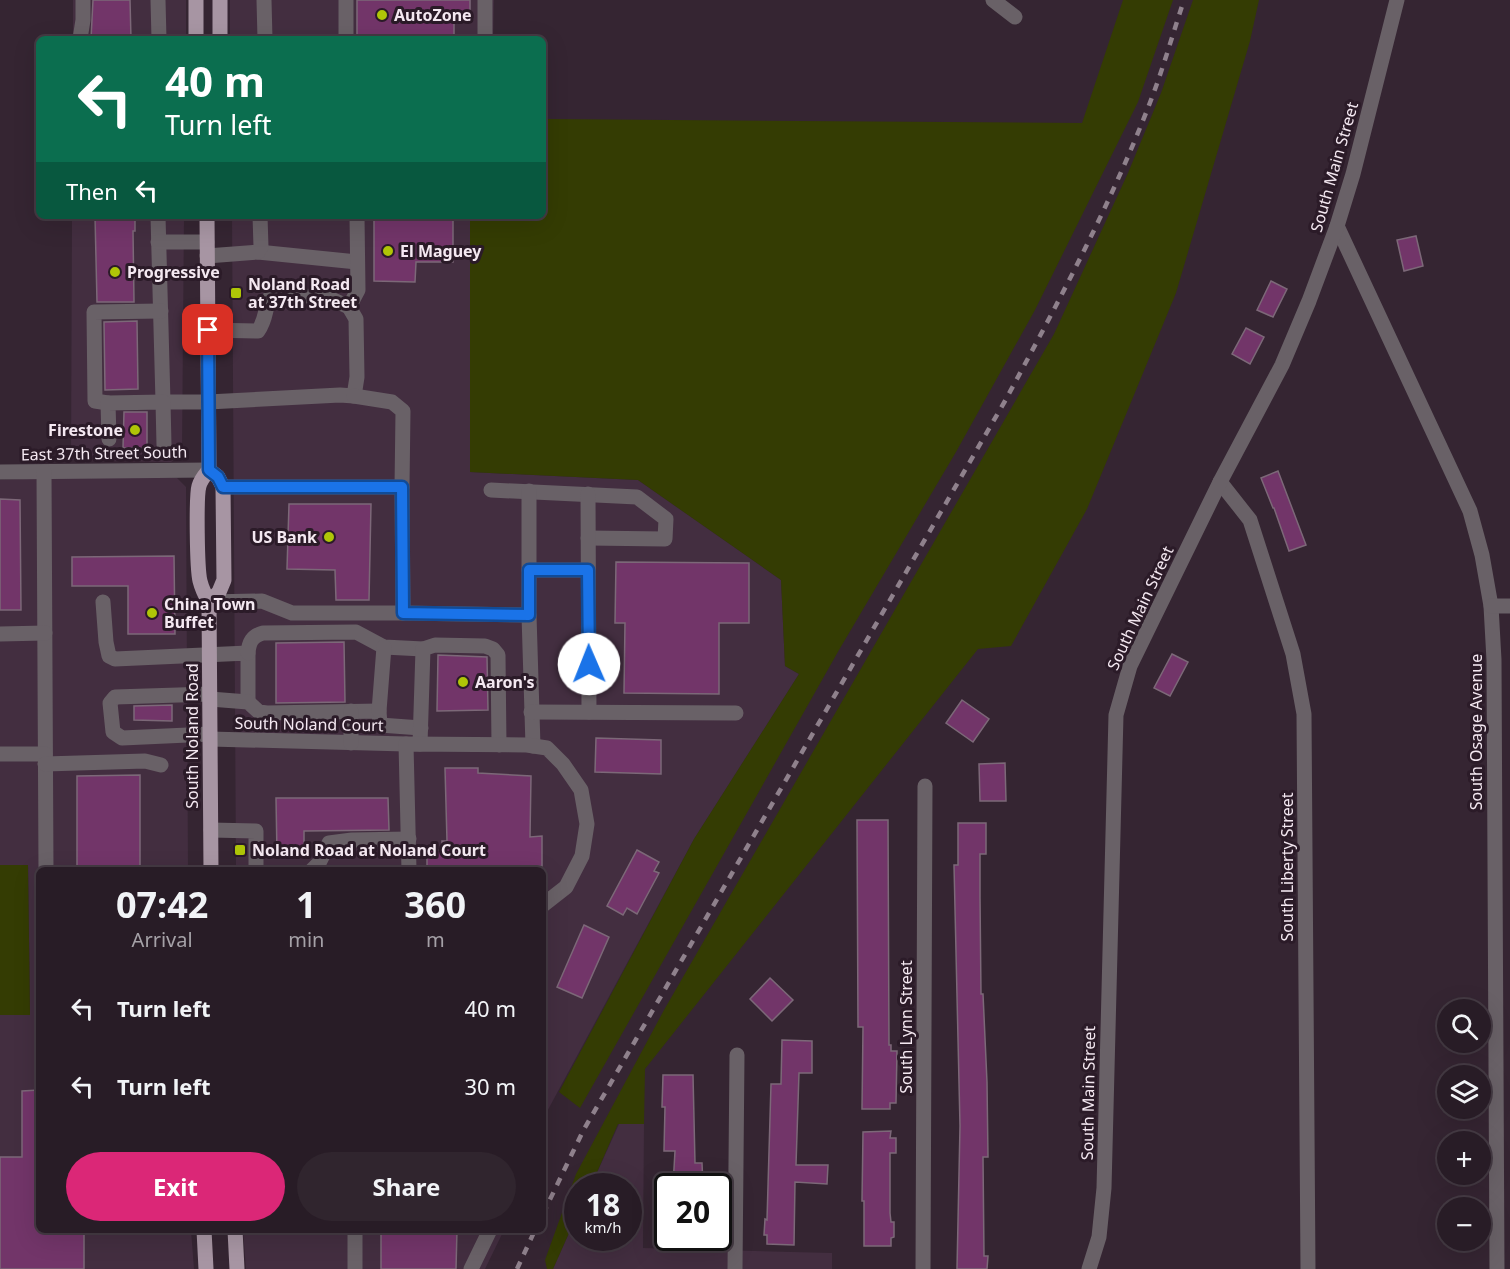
<!DOCTYPE html>
<html lang="en">
<head>
<meta charset="utf-8">
<style>
  body { margin:0; font-family:"Noto Sans",sans-serif; background:#30252e; color:#f1f3f6; height:100vh; display:flex; flex-direction:column; font-size:22px; white-space:nowrap }
  * { box-sizing:border-box; margin:0 }
  p { font-size:20px; color:#a5a1a7 }
  .icon { flex:none; width:33px; height:33px; fill:none; stroke:currentColor; stroke-width:2; stroke-linecap:round; stroke-linejoin:round }
  .map { position:relative; flex:1; overflow:hidden }
  .sheet { position:absolute; left:36px; top:867px; width:510px; height:366px; display:flex; flex-direction:column; background:#281c26; border-radius:9px; box-shadow:0 6px 24px #0002,0 0 0 2px #443a43 }
  .sheet>* { flex:none }
  .top-card { position:absolute; left:36px; top:36px; width:510px; height:183px; border-radius:9px; box-shadow:0 6px 24px #0002,0 0 0 2px #443a43; background:#0b6e4f; color:#fff; overflow:hidden }
  .tools { position:absolute; left:1437px; top:999px; display:grid; gap:12px }
  .tools a { display:grid; place-items:center; width:54px; height:54px; border-radius:50%; background:#281c26; box-shadow:0 6px 24px #0002,0 0 0 2px #443a43; font-size:30px }
  .speed { position:absolute; left:564px; top:1173px; display:flex; gap:12px; font-size:30px; font-weight:700; text-align:center }
  .speed>* { display:grid; place-content:center; width:78px; height:78px; border-radius:50%; background:#281c26; box-shadow:0 6px 24px #0002,0 0 0 2px #443a43; line-height:1 }
  .speed small { font-size:15px; font-weight:400 }
  .speed .limit { border:3px solid #111; border-radius:9px; background:#fff; color:#111 }
  .pin { position:absolute; display:grid; place-items:center; width:51px; height:51px; color:#fff; margin:-26px; border-radius:12px; box-shadow:0 3px 9px #0006 }
  .me { position:absolute; width:66px; margin:-33px; rotate:359deg; stroke-linejoin:round; filter:drop-shadow(0 0 4px #0008) }
  .turn { display:flex; align-items:center; gap:21px; height:126px; padding:0 30px; font-size:27px }
  .turn .icon { width:78px; height:78px; stroke-width:2.5 }
  .turn b { display:block; font-size:42px; line-height:51px }
  .then { display:flex; align-items:center; height:57px; padding:0 30px; background:#0003; gap:12px; font-size:22px }
  .eta { display:flex; justify-content:space-evenly; align-items:center; height:102px; text-align:center }
  .eta b { font-size:36px; font-weight:700; line-height:42px }
  .primary-button { display:flex; gap:12px; margin-top:auto; padding:12px 30px }
  .primary-button a { flex:1; height:69px; border-radius:36px; background:#db2777; color:#fff; font-size:24px; font-weight:700; line-height:69px; text-align:center }
  .primary-button a+a { background:#30252e; color:#f1f3f6 }
  ul { padding:0; list-style:none }
  li { display:flex; align-items:center; gap:18px; height:78px; padding:0 30px }
  li div { flex:1 }
  li b { display:block; font-size:22px }
  li em { font-style:normal }
  .map>svg:first-child { display:block }
</style>
</head>
<body>
<div class="map">
<svg width="1510" height="1269" viewBox="0 0 1510 1269">
  <rect width="100%" height="100%" fill="#352532"/>
  <g fill="#432e40">
    <rect x="73" y="0" width="113" height="39"/>
    <polygon points="230,0 494,0 493,39 230,39"/>
    <polygon points="72,216 184,216 182,453 171,462 71,460"/>
    <polygon points="232,216 470,216 470,472 638,480 781,580 785,666 799,674 694,839 543,1119 543,870 236,870"/>
    <polygon points="65,477 177,478 186,487 188,870 39,870 39,1230 191,1230 194,1269 0,1269 0,1015 30,1014 28,865 0,865 0,480"/>
    <polygon points="619,1124 644,1124 643,1248 832,1253 832,1269 553,1269 577,1215 578,1238 628,1238 628,1186 591,1186"/>
    <polygon points="243,1230 504,1230 485,1269 246,1269"/>
  </g>
  <g fill="#343c03">
    <polygon points="1123,0 1173,0 1138,102 1035,310 956,452 839,650 580,1108 559,1092 694,839 799,674 785,666 781,580 638,480 470,472 470,216 543,216 543,119 1082,123"/>
    <polygon points="1193,0 1259,0 1250,41 1176,293 1087,509 1011,646 978,649 645,1069 644,1124 618,1124 591,1186 578,1186 577,1215 553,1269 547,1269 545,1260 576,1174 664,1010 1054,334 1128,173 1161,93"/>
    <polygon points="0,865 28,865 30,1015 0,1015"/>
  </g>
  <g fill="#723569" stroke="#7c6878" stroke-width="1.5">
    <polygon points="93,0 130,0 131,39 91,39"/>
    <polygon points="357,0 470,0 470,21 454,21 454,39 357,39"/>
    <polygon points="95,216 135,216 135,231 133,231 134,302 97,302"/>
    <polygon points="374,216 453,216 453,262 416,262 415,282 374,281"/>
    <polygon points="1416,236 1423,266 1404,271 1397,240"/>
    <polygon points="1271,281 1287,289 1273,317 1257,310"/>
    <polygon points="137,321 138,389 105,390 104,322"/>
    <polygon points="1246,328 1264,337 1250,364 1232,354"/>
    <polygon points="124,412 147,412 147,448 123,448"/>
    <polygon points="1278,471 1306,545 1289,551 1274,508 1273,508 1261,478"/>
    <polygon points="0,499 20,500 21,610 0,610"/>
    <polygon points="289,504 371,504 369,600 336,600 335,570 287,569"/>
    <polygon points="174,556 175,634 128,634 128,586 72,586 72,557"/>
    <polygon points="616,562 749,563 749,623 719,623 719,694 624,693 625,623 615,623"/>
    <polygon points="344,642 345,702 276,703 276,643"/>
    <polygon points="1172,654 1188,662 1170,696 1154,688"/>
    <polygon points="438,655 487,657 488,710 437,711"/>
    <polygon points="962,700 989,719 973,742 946,723"/>
    <polygon points="172,705 172,721 134,720 134,706"/>
    <polygon points="596,738 661,740 661,774 595,772"/>
    <polygon points="1005,763 1006,801 980,801 979,764"/>
    <polygon points="445,768 478,768 478,773 531,776 530,837 542,836 542,866 484,868 484,870 427,870 427,850 442,850 442,841 447,841"/>
    <polygon points="140,775 140,870 77,870 77,776"/>
    <polygon points="276,798 388,798 389,830 304,831 304,854 277,854"/>
    <polygon points="857,820 888,820 889,1045 891,1045 891,1051 897,1051 896,1103 890,1103 890,1109 862,1109 863,1027 858,1027"/>
    <polygon points="958,823 986,823 986,854 980,854 980,897 981,994 983,994 987,1082 988,1157 983,1157 984,1256 988,1256 987,1269 957,1269 960,1126 954,865 958,865"/>
    <polygon points="637,850 659,862 654,871 659,873 637,914 627,908 623,915 607,906"/>
    <polygon points="584,925 609,937 582,998 557,987"/>
    <polygon points="770,978 793,1000 772,1021 750,999"/>
    <polygon points="782,1040 812,1041 812,1073 799,1073 796,1165 828,1165 827,1184 795,1182 794,1245 767,1244 767,1235 764,1235 765,1219 767,1220 771,1084 781,1084"/>
    <polygon points="663,1075 693,1075 695,1163 702,1163 703,1186 673,1186 675,1151 664,1151 665,1107 662,1107"/>
    <polygon points="39,1090 39,1230 84,1230 84,1269 0,1269 0,1157 22,1157 22,1091"/>
    <polygon points="891,1131 890,1138 896,1138 896,1153 890,1153 890,1213 891,1222 894,1222 894,1237 891,1238 891,1246 864,1246 864,1201 862,1201 863,1132"/>
    <polygon points="381,1230 457,1230 456,1269 381,1269"/>
  </g>
  <g fill="none" stroke-linecap="round" stroke-linejoin="round">
    <g stroke="#696167" stroke-width="15">
      <polyline points="158,0 159,39"/>
      <polyline points="264,0 265,39"/>
      <polyline points="346,0 346,39"/>
      <polyline points="993,0 1015,17"/>
      <polyline points="80,39 83,20 83,0"/>
      <polyline points="485,39 485,0"/>
      <path d="M158 216 163 402H208L340 395 354 396 357 377 356 319 349 307 327 297 271 295C264 310 267 318 258 331L208 330"/>
      <polyline points="1337,226 1470,511 1482,555 1491,606 1494,660 1497,1269"/>
      <polyline points="158,242 207,242"/>
      <polyline points="258,252 357,262"/>
      <polyline points="207,256 258,252 261,247 260,216"/>
      <polyline points="349,307 358,290 357,216"/>
      <polyline points="354,396 392,402 403,411 402,487"/>
      <polyline points="108,403 95,401 94,312 161,311"/>
      <polyline points="109,439 108,403 163,402 164,445"/>
      <polyline points="0,472 209,470"/>
      <polyline points="44,472 46,870"/>
      <polyline points="1220,482 1250,520 1293,654 1304,714 1308,1269"/>
      <polyline points="491,490 637,497 666,519 665,539 588,538"/>
      <polyline points="588,494 589,712"/>
      <polyline points="529,570 588,570"/>
      <polyline points="103,602 106,642 109,656 115,659 248,653 248,702"/>
      <polyline points="209,602 262,601 292,613 403,613 402,487 223,487"/>
      <polyline points="1491,606 1510,606"/>
      <polyline points="403,613 529,615 533,746"/>
      <polyline points="529,615 529,491"/>
      <polyline points="0,634 45,633"/>
      <path d="M248 653C249 642 252 636 263 633L356 632 384 647 423 649"/>
      <polyline points="210,694 115,697 110,703 113,732 122,738 210,734"/>
      <polyline points="210,699 248,702 259,712 267,713 379,711 380,725 421,728"/>
      <polyline points="379,711 384,647"/>
      <polyline points="531,712 736,713"/>
      <polyline points="210,739 406,744"/>
      <polyline points="351,743 351,711"/>
      <polyline points="420,744 423,649 435,645 485,646 493,649 498,655 499,745"/>
      <polyline points="0,754 45,754"/>
      <polyline points="45,764 145,761 161,765"/>
      <polyline points="211,830 256,831 256,870"/>
      <polyline points="312,870 319,863 329,843 352,840 409,839"/>
      <polyline points="409,870 406,744 527,745 547,748 563,764 581,790 587,824 582,856 566,887 543,905"/>
      <polyline points="355,1269 355,1230"/>
      <polyline points="471,1269 490,1230"/>
      <polyline points="735,1269 737,1055"/>
      <polyline points="923,1269 925,786"/>
      <polyline points="1089,1269 1099,1237 1104,1188 1116,715 1130,666 1220,482 1282,365 1309,301 1337,226 1353,174 1397,0"/>
    </g>
    <g stroke="#a795a3" stroke-width="15">
      <polyline points="196,0 196,39"/>
      <polyline points="220,0 220,39"/>
      <path d="M207 216 209 470C205 475 201 479 199 486 196 496 197 569 200 581 202 589 205 595 209 602L211 870"/>
      <polyline points="209,602 219,592 224,580 223,487 218,477 209,470"/>
      <polyline points="204,1230 206,1269"/>
      <polyline points="235,1230 237,1269"/>
    </g>
    <g stroke="#8f818c" stroke-width="4.5" stroke-dasharray="8 8" stroke-linecap="butt">
      <path d="M543 1214 583 1131 1005 401C1059 301 1114 199 1154 92 1165 62 1174 30 1184 0"/>
      <polyline points="517,1269 535,1230"/>
    </g>
  </g>
  <g fill="none" stroke-linecap="round" stroke-linejoin="round">
    <defs>
      <polyline id="route" points="208,330 209,470 218,477 223,487 402,487 403,613 529,615 529,570 588,570 589,664"/>
    </defs>
    <use href="#route" stroke="#114b97" stroke-width="15"/>
    <use href="#route" stroke="#1a73e8" stroke-width="10"/>
  </g>
  <g fill="#afc507" stroke="#2b1b28" stroke-width="2">
    <circle cx="382" cy="15" r="6"/>
    <circle cx="388" cy="251" r="6"/>
    <circle cx="115" cy="272" r="6"/>
    <rect x="230" y="287" width="12" height="12" rx="3"/>
    <circle cx="135" cy="430" r="6"/>
    <circle cx="329" cy="537" r="6"/>
    <circle cx="152" cy="613" r="6"/>
    <circle cx="463" cy="682" r="6"/>
    <rect x="234" y="844" width="12" height="12" rx="3"/>
  </g>
  <g text-anchor="middle" stroke-width="6" stroke-linejoin="round" paint-order="stroke">
    <g font-size="16" font-weight="bold" fill="#f4e8f1" stroke="#2b1b28" text-anchor="start">
      <text x="394" y="21">AutoZone</text>
      <text x="400" y="257">El Maguey</text>
      <text x="127" y="278">Progressive</text>
      <text x="248" y="290">Noland Road<tspan x="248" dy="18">at 37th Street</tspan></text>
      <text x="123" y="436" text-anchor="end">Firestone</text>
      <text x="317" y="543" text-anchor="end">US Bank</text>
      <text x="164" y="610">China Town<tspan x="164" dy="18">Buffet</tspan></text>
      <text x="475" y="688">Aaron's</text>
      <text x="252" y="856">Noland Road at Noland Court</text>
    </g>
    <g font-size="16" fill="#f4e8f1" stroke="#2b1b28">
      <text transform="translate(1334 167) rotate(-74)" y="6">South Main Street</text>
      <text transform="translate(104 453) rotate(-1)" y="6">East 37th Street South</text>
      <text transform="translate(1140 608) rotate(-65)" y="6">South Main Street</text>
      <text transform="translate(309 724) rotate(1)" y="6">South Noland Court</text>
      <text transform="translate(1476 732) rotate(-90)" y="6">South Osage Avenue</text>
      <text transform="translate(192 736) rotate(-90)" y="6">South Noland Road</text>
      <text transform="translate(1287 867) rotate(-90)" y="6">South Liberty Street</text>
      <text transform="translate(906 1027) rotate(-90)" y="6">South Lynn Street</text>
      <text transform="translate(1088 1093) rotate(-89)" y="6">South Main Street</text>
    </g>
  </g>
</svg>
<div class="tools">
<a><svg class="icon" aria-label="search" viewBox="0 0 24 24"><circle cx="10" cy="10" r="6"/><path d="M15 15l6 6"/></svg></a>
<a><svg class="icon" aria-label="layers" viewBox="0 0 24 24"><path d="M12 4l9 5-9 5-9-5zM3 14l9 5 9-5"/></svg></a>
<a>+</a>
<a>−</a>
</div>
<div class="speed"><div>18<small>km/h</small></div><div class="limit">20</div></div>
<div class="pin" style="left:208px;top:330px;background:#d93025"><svg class="icon" aria-label="arrive" viewBox="0 0 24 24"><path d="M6 21V4h12l-3 4 3 4H6"/></svg></div>
<svg class="me" style="left:589px;top:664px" viewBox="-20 -20 40 40"><circle r="19" fill="#fff"/><path d="M0-13L10 11 0 6-10 11z" fill="#1a73e8"/></svg>
<div class="top-card">
<div class="turn"><svg class="icon" aria-label="left" viewBox="0 0 24 24"><path d="M17 20v-9H6M10 6l-5 5 5 5"/></svg><div><b>40 m</b>Turn left</div></div>
<div class="then">Then<svg class="icon" aria-label="left" viewBox="0 0 24 24"><path d="M17 20v-9H6M10 6l-5 5 5 5"/></svg></div>
</div>
<section class="sheet">
<div class="eta">
<div><b>07:42</b><p>Arrival</p></div>
<div><b>1</b><p>min</p></div>
<div><b>360</b><p>m</p></div>
</div>
<ul>
<li><svg class="icon" aria-label="left" viewBox="0 0 24 24"><path d="M17 20v-9H6M10 6l-5 5 5 5"/></svg><div><b>Turn left</b></div><em>40 m</em></li>
<li><svg class="icon" aria-label="left" viewBox="0 0 24 24"><path d="M17 20v-9H6M10 6l-5 5 5 5"/></svg><div><b>Turn left</b></div><em>30 m</em></li>
</ul>
<div class="primary-button"><a>Exit</a><a>Share</a></div>
</section>
</div>
</body>
</html>
